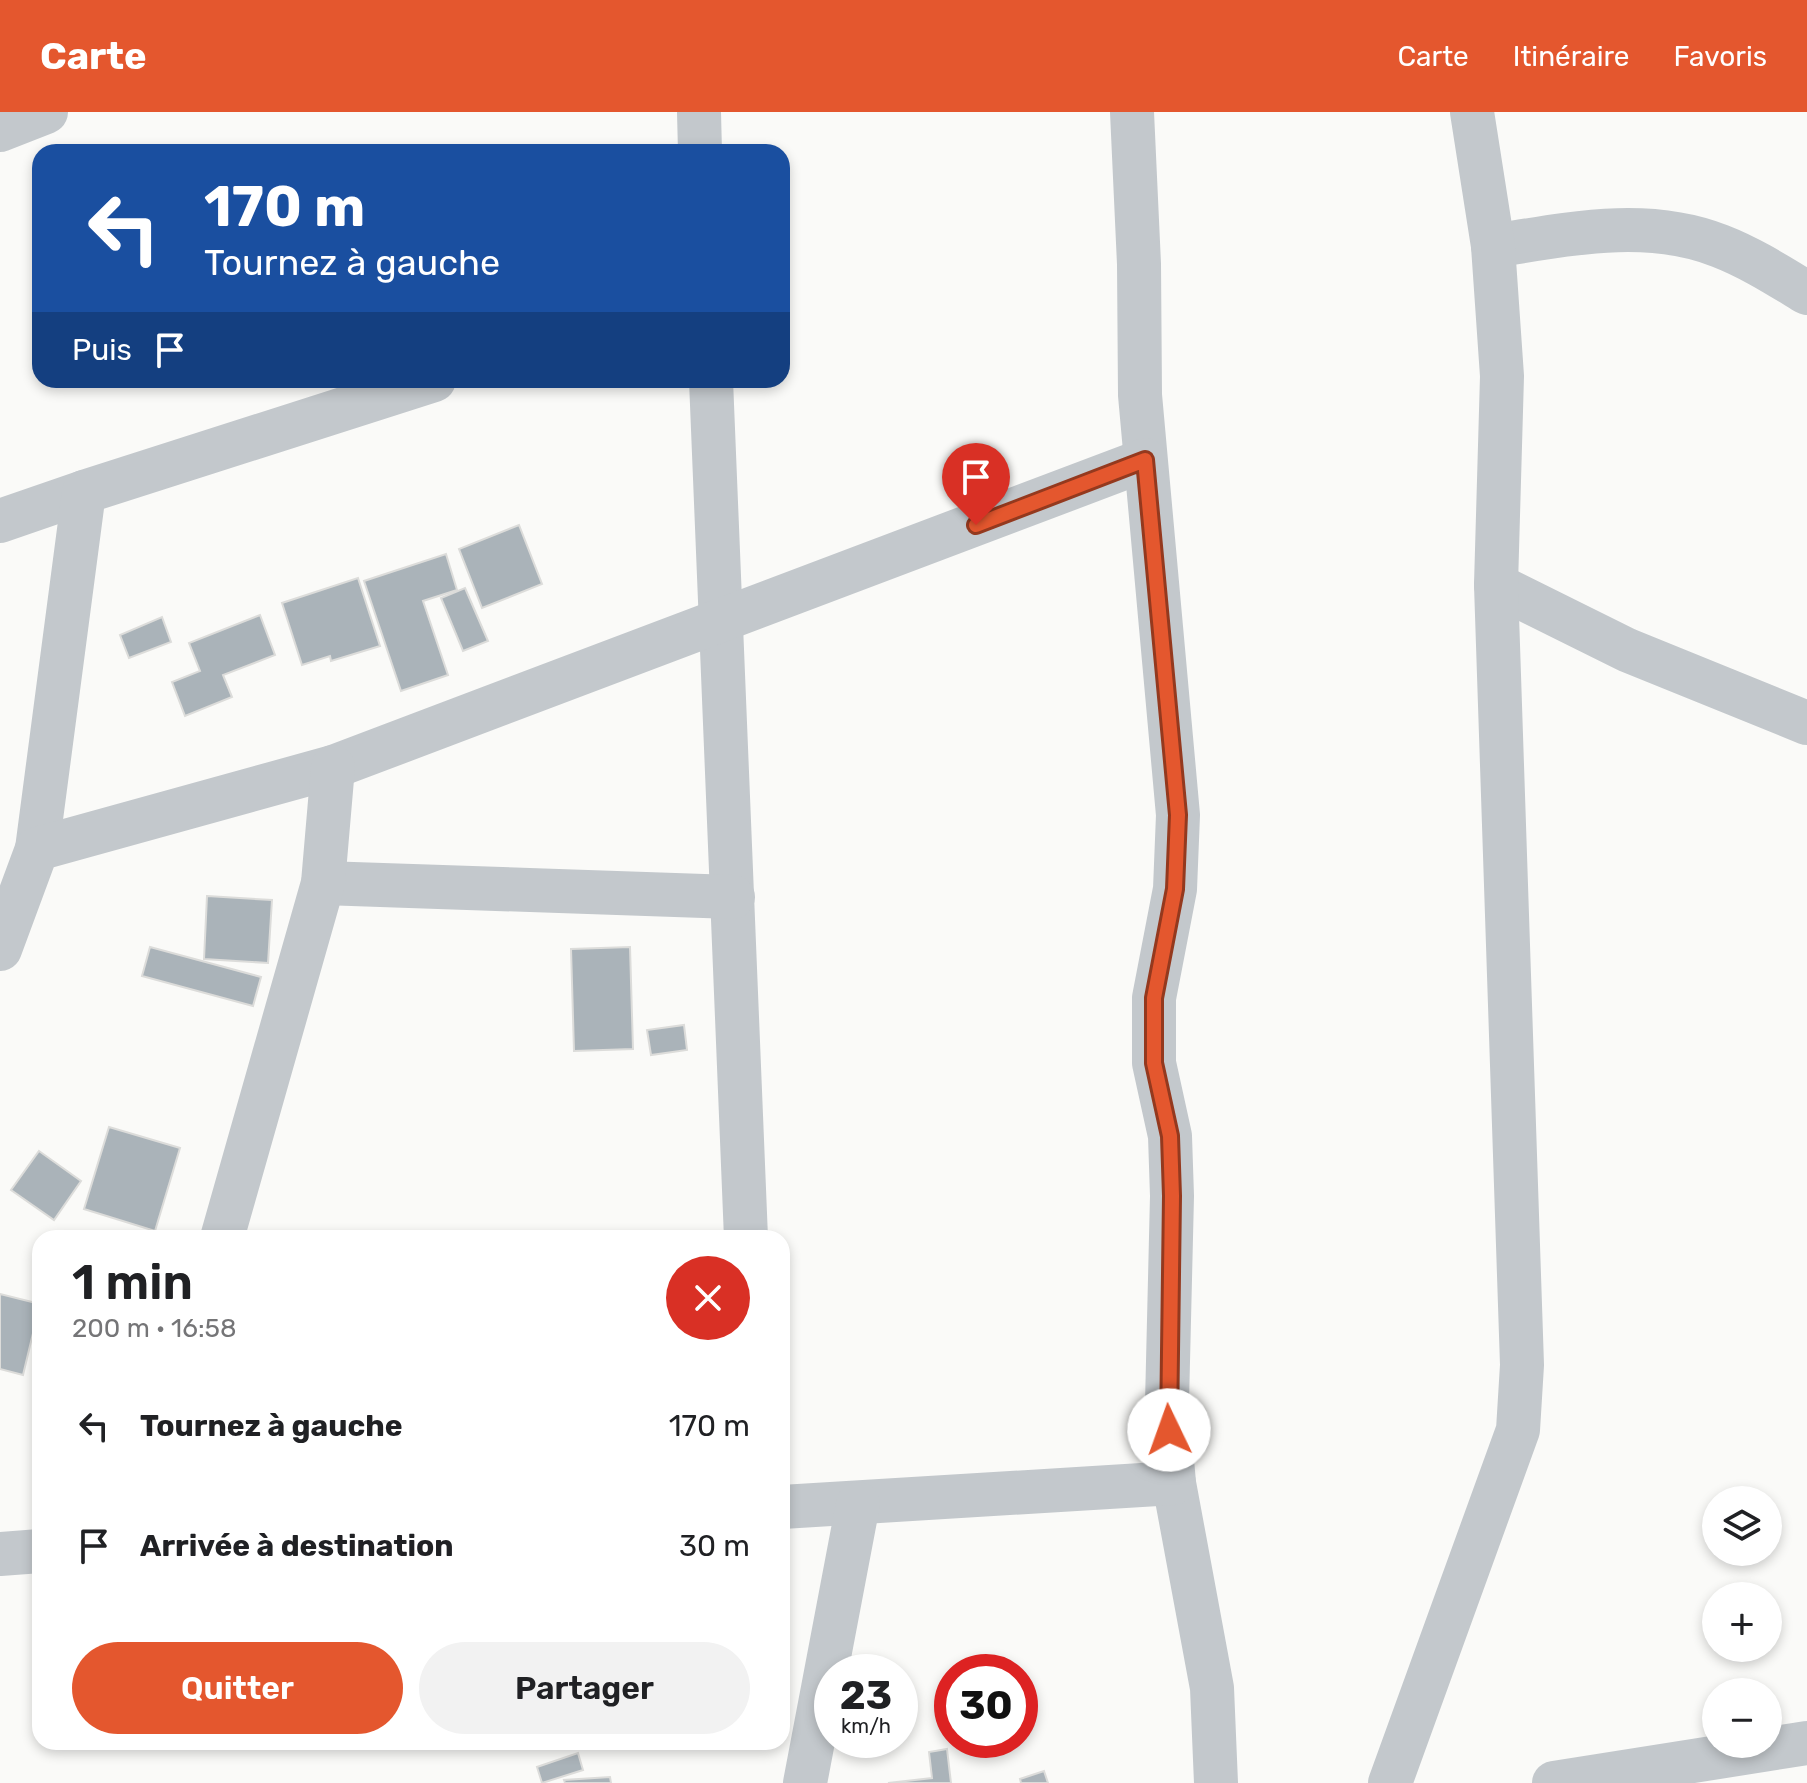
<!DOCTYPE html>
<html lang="fr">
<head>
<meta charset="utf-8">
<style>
  body { margin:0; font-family:Rubik,sans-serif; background:#f2f2f2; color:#202124; height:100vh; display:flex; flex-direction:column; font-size:30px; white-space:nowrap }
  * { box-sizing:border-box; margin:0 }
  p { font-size:26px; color:#757577 }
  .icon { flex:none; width:44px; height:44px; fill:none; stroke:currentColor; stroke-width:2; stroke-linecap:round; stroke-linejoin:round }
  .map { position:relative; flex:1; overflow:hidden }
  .side { position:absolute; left:32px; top:1118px; width:758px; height:520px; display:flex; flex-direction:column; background:#fff; border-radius:24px; box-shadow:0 4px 12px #0003 }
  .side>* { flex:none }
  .hud { position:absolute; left:32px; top:32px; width:758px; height:244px; border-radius:24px; box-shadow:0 4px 12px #0003; background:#1a4fa0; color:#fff; overflow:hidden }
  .tools { position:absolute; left:1702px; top:1374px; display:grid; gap:16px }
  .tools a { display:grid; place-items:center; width:80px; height:80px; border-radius:50%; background:#fff; box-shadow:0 4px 12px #0003; font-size:40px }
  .speed { position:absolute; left:814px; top:1542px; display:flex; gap:16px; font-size:40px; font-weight:700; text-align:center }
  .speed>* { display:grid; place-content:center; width:104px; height:104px; border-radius:50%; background:#fff; box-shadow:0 4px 12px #0003; line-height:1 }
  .speed small { font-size:20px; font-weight:400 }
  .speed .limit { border:12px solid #d22; background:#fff; color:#111 }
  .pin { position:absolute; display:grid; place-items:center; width:68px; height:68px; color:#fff; margin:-82px -34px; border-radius:50% 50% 50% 0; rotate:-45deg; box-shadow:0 0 8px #0007 }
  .pin .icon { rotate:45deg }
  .me { position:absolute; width:88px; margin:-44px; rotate:357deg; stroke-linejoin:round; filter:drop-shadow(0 0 6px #0008) }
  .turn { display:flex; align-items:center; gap:28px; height:168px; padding:0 40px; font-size:36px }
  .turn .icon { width:104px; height:104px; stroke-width:2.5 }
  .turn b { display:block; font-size:56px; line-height:68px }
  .then { display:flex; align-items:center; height:76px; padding:0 40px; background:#0003; gap:16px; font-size:30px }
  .round { display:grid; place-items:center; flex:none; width:84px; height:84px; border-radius:42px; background:#f2f2f2 }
  .headline { display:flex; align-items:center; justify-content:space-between; height:136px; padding:0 40px }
  h1 { font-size:48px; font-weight:600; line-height:60px }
  .button { display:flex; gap:16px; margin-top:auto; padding:16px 40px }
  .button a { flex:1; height:92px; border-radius:48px; background:#e4572e; color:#fff; font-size:32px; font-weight:600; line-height:92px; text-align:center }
  .button a+a { background:#f2f2f2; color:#202124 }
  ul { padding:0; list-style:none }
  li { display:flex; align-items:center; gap:24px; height:120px; padding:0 40px }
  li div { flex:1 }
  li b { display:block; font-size:30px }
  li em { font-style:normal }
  header { display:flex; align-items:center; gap:48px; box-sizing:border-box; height:112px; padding:0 40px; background:#e4572e; color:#fff }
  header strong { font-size:38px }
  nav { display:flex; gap:44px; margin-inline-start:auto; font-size:28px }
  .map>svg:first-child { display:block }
</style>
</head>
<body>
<header>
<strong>Carte</strong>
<nav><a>Carte</a><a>Itinéraire</a><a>Favoris</a></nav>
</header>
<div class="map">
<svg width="1807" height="1671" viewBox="0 0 1807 1671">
  <rect width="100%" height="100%" fill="#fafaf8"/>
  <g fill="#aab3b9" stroke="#dcdcda" stroke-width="2">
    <polygon points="519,413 542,472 482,496 459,437"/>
    <polygon points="446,442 457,478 423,489 448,563 401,579 364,469"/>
    <polygon points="358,466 380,534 331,549 330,544 302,553 282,491"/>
    <polygon points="465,476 488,529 463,539 441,486"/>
    <polygon points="260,503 275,543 223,563 232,585 185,604 172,570 200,559 189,531"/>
    <polygon points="162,505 171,530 129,546 120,523"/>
    <polygon points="207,784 272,788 268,851 204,847"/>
    <polygon points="150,835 261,865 253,894 142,864"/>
    <polygon points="630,835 633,937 574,939 571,837"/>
    <polygon points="684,913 687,938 651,943 647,918"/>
    <polygon points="109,1015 180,1036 155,1119 84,1097"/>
    <polygon points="39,1039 81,1069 54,1108 11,1078"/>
    <polygon points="0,1182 40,1192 23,1263 0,1257"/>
    <polygon points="947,1637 951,1671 888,1671 932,1666 929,1640"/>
    <polygon points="578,1641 583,1658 542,1671 537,1655"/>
    <polygon points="1044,1659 1048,1671 1021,1671 1020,1667"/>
    <polygon points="610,1665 611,1671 565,1671 564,1668"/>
  </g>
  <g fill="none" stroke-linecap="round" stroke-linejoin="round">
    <g stroke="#c3c8cc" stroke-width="44">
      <polyline points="699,0 700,40"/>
      <polyline points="1132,0 1139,152 1140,283 1178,703 1175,777 1154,886 1154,951 1170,1024 1172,1084 1167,1291 1174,1371 1212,1576 1216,1671"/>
      <polyline points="0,18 46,0"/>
      <path d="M1493 134C1568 122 1647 105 1720 134 1751 146 1779 164 1807 181"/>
      <polyline points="711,268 746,1126"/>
      <polyline points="0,409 84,380"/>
      <polyline points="1496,473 1627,538 1807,611"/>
      <polyline points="37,737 84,380 434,268"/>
      <polyline points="323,771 733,785"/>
      <polyline points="0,837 37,737 333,655 1145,348"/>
      <polyline points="222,1126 323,771 333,655"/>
      <polyline points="782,1395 1174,1371"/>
      <polyline points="0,1442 40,1439"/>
      <polyline points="805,1671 858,1392"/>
      <polyline points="1390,1671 1518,1318 1522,1253 1496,473 1502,264 1493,134 1472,0"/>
      <polyline points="1554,1671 1807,1631"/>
    </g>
  </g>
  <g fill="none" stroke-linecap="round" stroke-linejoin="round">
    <defs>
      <polyline id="route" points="976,413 1145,348 1178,703 1175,777 1154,886 1154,951 1170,1024 1172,1084 1169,1318"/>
    </defs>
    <use href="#route" stroke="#94391e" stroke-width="20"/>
    <use href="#route" stroke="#e4572e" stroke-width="14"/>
  </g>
</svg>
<div class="tools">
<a><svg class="icon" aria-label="layers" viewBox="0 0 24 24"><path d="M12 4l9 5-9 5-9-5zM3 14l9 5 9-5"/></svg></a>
<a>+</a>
<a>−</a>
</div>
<div class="speed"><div>23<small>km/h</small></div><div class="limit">30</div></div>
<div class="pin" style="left:976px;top:413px;background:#d93025"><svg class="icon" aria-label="arrive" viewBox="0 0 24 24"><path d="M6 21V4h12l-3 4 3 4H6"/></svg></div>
<svg class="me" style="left:1169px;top:1318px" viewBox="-20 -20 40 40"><circle r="19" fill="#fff"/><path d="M0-13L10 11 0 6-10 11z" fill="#e4572e"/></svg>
<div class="hud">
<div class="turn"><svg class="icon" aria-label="left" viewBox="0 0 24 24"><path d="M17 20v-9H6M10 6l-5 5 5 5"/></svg><div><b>170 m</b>Tournez à gauche</div></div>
<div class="then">Puis<svg class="icon" aria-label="arrive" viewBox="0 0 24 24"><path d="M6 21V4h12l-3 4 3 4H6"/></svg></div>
</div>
<section class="side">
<div class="headline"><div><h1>1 min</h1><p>200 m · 16:58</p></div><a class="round" style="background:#d93025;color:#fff"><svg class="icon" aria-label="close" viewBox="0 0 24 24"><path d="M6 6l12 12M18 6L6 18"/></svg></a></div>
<ul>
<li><svg class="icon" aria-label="left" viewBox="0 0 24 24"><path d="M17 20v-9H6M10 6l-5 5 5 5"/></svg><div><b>Tournez à gauche</b></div><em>170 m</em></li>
<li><svg class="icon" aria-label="arrive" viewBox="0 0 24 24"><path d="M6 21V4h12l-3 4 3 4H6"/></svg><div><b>Arrivée à destination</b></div><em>30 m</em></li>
</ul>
<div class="button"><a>Quitter</a><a>Partager</a></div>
</section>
</div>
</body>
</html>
